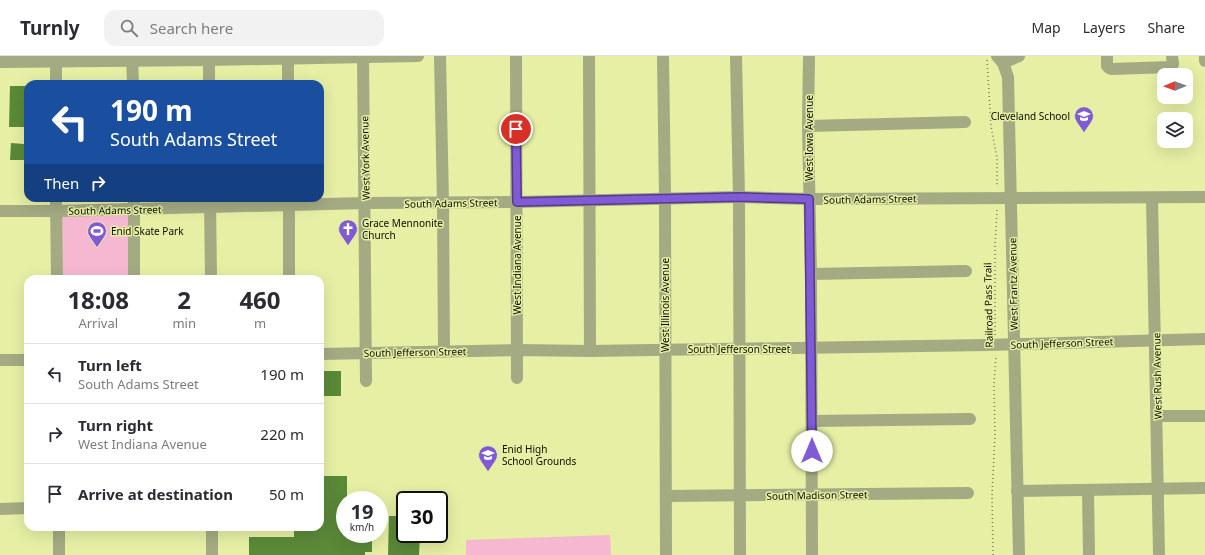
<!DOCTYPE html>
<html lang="en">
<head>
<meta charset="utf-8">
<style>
  body { margin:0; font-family:"Noto Sans",sans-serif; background:#f2f2f3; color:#2b2b33; height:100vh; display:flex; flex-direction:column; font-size:15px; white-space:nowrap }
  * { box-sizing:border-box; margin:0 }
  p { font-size:13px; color:#7c7c81 }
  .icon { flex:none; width:22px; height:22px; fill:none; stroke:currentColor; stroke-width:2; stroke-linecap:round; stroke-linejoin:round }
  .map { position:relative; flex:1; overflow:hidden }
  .drawer { position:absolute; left:24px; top:219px; width:300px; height:256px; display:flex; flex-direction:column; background:#fff; border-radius:12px; box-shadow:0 4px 16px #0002 }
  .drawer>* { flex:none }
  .top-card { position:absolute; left:24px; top:24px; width:300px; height:122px; border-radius:12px; box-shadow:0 4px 16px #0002; background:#1a4fa0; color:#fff; overflow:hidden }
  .needle { width:26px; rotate:269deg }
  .controls { position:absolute; left:1157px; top:12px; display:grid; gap:8px }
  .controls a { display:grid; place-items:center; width:36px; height:36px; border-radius:8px; background:#fff; box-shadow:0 4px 16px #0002; font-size:20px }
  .speed { position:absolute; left:336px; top:435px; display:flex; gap:8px; font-size:20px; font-weight:700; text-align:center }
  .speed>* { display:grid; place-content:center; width:52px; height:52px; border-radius:50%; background:#fff; box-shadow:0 4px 16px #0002; line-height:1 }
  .speed small { font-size:10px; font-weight:400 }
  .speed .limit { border:2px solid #111; border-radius:6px; background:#fff; color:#111 }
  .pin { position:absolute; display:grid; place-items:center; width:34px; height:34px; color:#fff; margin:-17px; border:2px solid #fff; border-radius:50%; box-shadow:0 1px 4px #0007 }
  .me { position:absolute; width:44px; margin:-22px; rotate:0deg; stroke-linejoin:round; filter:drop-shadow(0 0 3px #0008) }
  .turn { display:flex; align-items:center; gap:14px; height:84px; padding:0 20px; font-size:18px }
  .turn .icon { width:52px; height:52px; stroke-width:2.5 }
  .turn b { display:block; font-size:28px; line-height:34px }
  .then { display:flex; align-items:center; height:38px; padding:0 20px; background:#0003; gap:8px; font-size:15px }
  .eta { display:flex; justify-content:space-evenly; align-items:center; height:68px; text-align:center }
  .eta b { font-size:24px; font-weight:700; line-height:28px }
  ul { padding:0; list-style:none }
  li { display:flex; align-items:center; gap:12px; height:60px; padding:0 20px; border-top:1px solid #e1e1e2 }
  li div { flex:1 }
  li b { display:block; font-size:15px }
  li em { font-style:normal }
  header { display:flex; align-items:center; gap:24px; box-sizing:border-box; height:56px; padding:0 20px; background:#fff; border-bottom:1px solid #e1e1e2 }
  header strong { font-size:19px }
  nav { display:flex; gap:22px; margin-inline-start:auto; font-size:14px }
  .search { width:280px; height:36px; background:#f2f2f3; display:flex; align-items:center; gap:10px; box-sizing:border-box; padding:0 14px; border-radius:12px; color:#7c7c81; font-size:15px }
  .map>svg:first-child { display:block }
</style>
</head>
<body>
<header>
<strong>Turnly</strong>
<div class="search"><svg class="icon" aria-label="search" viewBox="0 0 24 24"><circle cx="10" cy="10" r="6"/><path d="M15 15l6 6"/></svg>Search here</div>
<nav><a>Map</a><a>Layers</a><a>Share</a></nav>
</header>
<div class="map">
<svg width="1205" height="499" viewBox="0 0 1205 499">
  <rect width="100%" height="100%" fill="#e6efa4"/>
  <g fill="#f6b8d0">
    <polygon points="131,159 131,223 63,223 62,160"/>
    <polygon points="610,479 611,499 466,499 466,484"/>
  </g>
  <g fill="#5a8938">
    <polygon points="10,30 28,30 28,71 9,71"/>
    <polygon points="11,87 24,88 24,104 10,104"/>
    <rect x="320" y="315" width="21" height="25"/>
    <polygon points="320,420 347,420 347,444 345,444 345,478 372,478 372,496 365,496 365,499 249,499 249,481 294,481 294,471 320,471"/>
    <polygon points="389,460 405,460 405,478 420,478 419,499 388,499"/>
  </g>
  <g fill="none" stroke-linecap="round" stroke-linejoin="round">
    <g stroke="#767b50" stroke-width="1.5" stroke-dasharray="1 3" stroke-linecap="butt">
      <polyline points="987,4 991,70 997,102 997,131"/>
      <polyline points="995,279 995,191 997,153"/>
      <polyline points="993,499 992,440 995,378 994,328 996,299"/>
    </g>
    <g stroke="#a4aa82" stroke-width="12">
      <polyline points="56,0 56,28"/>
      <polyline points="132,0 133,28"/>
      <polyline points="209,0 209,28"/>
      <polyline points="363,0 366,325"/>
      <polyline points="440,0 443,147 444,295"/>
      <polyline points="516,0 517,322"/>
      <polyline points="589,0 590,295"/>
      <polyline points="663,0 665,142 666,499"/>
      <polyline points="736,0 739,141 740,499"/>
      <polyline points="809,0 808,70 811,218 812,499"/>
      <polyline points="997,0 1003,7 1008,21 1019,499"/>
      <polyline points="1107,0 1107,10 1109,12 1112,13 1171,11 1173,8 1172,0"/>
      <polyline points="1205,0 1205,5"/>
      <polyline points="288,2 288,28"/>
      <polyline points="0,6 209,4 418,0"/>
      <polyline points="1003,7 1019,0"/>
      <polyline points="808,70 965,66"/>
      <polyline points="56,142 57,223"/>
      <polyline points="134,142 134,223"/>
      <polyline points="210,142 211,223"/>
      <polyline points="1152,142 1159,499"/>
      <polyline points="0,155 56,155 365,147 517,146 739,141 809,143 1205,141"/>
      <polyline points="811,218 966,215"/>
      <polyline points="289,223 289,142"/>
      <polyline points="320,298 517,294 590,295 986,289 1205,283"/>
      <polyline points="0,304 28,304"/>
      <polyline points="1158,360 1205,360"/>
      <polyline points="812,365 970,363"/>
      <polyline points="1088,434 1089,499"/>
      <polyline points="1017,435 1205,432"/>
      <polyline points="666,440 968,437"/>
      <polyline points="0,453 28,452"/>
      <polyline points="59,471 59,499"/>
      <polyline points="212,471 212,499"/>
    </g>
  </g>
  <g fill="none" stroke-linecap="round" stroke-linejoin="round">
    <defs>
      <polyline id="route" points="516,73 517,146 739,141 809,143 812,395"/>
    </defs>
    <use href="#route" stroke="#533b8a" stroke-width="10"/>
    <use href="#route" stroke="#805bd5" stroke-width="7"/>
  </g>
  <defs>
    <symbol id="school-pin" viewBox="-11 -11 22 30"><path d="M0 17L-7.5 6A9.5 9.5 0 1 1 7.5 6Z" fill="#805bd5" stroke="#e6efa4"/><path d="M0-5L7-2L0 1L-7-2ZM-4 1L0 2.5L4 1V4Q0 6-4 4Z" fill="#fff"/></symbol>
    <symbol id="church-pin" viewBox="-11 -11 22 30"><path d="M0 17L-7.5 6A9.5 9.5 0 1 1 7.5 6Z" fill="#805bd5" stroke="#e6efa4"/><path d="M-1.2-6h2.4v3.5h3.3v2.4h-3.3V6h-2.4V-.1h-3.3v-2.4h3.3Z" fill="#fff"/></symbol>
    <symbol id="stadium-pin" viewBox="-11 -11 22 30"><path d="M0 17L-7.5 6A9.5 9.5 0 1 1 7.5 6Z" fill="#805bd5" stroke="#e6efa4"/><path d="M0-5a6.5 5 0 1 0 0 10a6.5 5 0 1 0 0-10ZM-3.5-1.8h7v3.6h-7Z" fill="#fff"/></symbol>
  </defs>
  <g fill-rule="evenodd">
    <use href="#school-pin" x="1073" y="49" width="22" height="30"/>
    <use href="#church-pin" x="337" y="162" width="22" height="30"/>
    <use href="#stadium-pin" x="86" y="164" width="22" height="30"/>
    <use href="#school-pin" x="477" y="388" width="22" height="30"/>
  </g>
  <g text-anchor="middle" stroke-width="3" stroke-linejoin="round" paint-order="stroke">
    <g font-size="10" fill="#0c0d00" stroke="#e6efa4" text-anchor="start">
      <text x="1070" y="64" text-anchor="end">Cleveland School</text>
      <text x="362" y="171">Grace Mennonite<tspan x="362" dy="12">Church</tspan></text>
      <text x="111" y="179">Enid Skate Park</text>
      <text x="502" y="397">Enid High<tspan x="502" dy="12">School Grounds</tspan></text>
    </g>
    <g font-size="10" fill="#0c0d00" stroke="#e6efa4">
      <text transform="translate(809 82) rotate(-90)" y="4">West Iowa Avenue</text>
      <text transform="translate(365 102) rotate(-91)" y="4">West York Avenue</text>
      <text transform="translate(870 143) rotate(-1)" y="4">South Adams Street</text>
      <text transform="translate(451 147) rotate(-1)" y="4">South Adams Street</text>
      <text transform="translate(115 154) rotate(-1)" y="4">South Adams Street</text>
      <text transform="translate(517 209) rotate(-90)" y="4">West Indiana Avenue</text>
      <text transform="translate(1013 228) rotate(-91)" y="4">West Frantz Avenue</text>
      <text transform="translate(665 249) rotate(-90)" y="4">West Illinois Avenue</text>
      <text transform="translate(988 249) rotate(-91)" y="4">Railroad Pass Trail</text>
      <text transform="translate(1062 287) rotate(-2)" y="4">South Jefferson Street</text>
      <text x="739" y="297">South Jefferson Street</text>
      <text transform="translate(415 296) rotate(-1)" y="4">South Jefferson Street</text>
      <text transform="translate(1157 320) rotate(-91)" y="4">West Rush Avenue</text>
      <text transform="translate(817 439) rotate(-1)" y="4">South Madison Street</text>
    </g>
  </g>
</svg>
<div class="controls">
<a><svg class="needle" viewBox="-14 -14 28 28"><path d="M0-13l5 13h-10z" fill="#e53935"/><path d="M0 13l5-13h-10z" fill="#7c7c81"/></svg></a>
<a><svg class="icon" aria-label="layers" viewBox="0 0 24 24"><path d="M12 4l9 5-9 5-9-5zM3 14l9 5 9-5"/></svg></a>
</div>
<div class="speed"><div>19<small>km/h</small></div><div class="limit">30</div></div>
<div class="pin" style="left:516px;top:73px;background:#d93025"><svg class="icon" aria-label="arrive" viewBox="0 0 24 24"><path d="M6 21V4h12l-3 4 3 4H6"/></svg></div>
<svg class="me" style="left:812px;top:395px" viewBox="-20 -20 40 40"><circle r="19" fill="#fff"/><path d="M0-13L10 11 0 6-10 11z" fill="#805bd5"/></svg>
<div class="top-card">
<div class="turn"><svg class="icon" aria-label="left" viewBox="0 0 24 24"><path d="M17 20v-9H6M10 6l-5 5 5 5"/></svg><div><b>190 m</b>South Adams Street</div></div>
<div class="then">Then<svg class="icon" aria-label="right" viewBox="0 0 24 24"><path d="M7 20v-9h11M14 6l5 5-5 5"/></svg></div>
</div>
<section class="drawer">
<div class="eta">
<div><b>18:08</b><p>Arrival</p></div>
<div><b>2</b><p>min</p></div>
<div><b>460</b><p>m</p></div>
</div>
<ul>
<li><svg class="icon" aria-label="left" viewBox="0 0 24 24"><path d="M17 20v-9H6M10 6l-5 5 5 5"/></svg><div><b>Turn left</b><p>South Adams Street</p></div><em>190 m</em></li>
<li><svg class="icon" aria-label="right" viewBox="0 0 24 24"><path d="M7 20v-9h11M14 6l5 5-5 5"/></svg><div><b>Turn right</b><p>West Indiana Avenue</p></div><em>220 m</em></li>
<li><svg class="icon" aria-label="arrive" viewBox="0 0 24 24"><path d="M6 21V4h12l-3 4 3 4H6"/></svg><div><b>Arrive at destination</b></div><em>50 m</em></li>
</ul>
</section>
</div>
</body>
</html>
